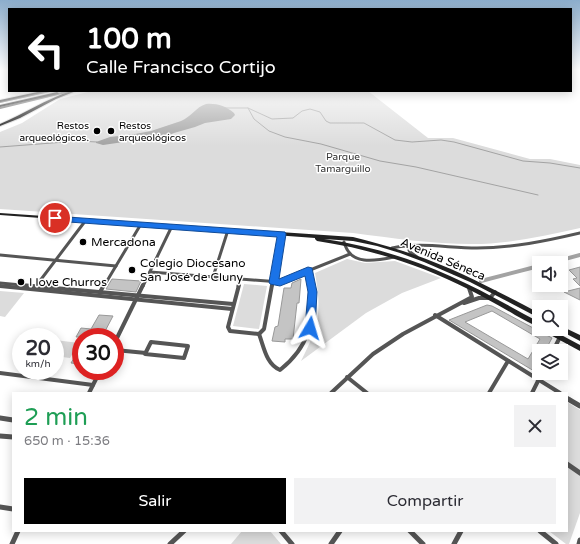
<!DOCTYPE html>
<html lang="es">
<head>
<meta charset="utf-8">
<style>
  body { margin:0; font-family:"Varela Round",sans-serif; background:#f2f2f3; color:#2b2b33; height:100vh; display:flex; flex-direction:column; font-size:15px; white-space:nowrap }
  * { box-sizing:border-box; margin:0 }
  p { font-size:13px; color:#7c7c81 }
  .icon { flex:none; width:22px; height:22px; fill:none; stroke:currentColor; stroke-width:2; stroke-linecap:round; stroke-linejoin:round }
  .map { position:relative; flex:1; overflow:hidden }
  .panel { position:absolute; left:12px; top:392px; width:556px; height:140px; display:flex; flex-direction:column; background:#fff; border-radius:0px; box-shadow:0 2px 10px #0003 }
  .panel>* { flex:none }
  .guide { position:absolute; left:8px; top:8px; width:564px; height:84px; border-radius:0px; box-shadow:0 2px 10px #0003; background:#000; color:#fff; overflow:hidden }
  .buttons { position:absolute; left:532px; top:256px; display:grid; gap:8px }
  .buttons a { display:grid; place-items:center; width:36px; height:36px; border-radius:0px; background:#fff; box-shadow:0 2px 10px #0003; font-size:20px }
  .speed { position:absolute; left:12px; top:328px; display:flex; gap:8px; font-size:20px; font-weight:700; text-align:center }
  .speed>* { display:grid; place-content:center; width:52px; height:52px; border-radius:50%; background:#fff; box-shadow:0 2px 10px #0003; line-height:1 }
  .speed small { font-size:10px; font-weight:400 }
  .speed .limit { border:6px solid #d22; background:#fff; color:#111 }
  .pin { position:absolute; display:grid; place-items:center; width:34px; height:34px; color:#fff; margin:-17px; border:2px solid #fff; border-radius:50%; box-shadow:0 1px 4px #0007 }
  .me { position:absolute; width:44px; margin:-22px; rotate:7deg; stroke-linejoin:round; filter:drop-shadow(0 0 3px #0008) }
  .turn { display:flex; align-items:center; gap:14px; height:84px; padding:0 12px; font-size:18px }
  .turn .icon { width:52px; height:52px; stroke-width:2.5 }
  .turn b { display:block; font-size:28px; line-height:34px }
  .round { display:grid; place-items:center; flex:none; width:42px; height:42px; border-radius:0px; background:#f2f2f3 }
  .headline { display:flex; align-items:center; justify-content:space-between; height:68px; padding:0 12px }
  h1 { font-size:24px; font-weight:600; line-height:30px; color:#1e9e55 }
  .button { display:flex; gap:8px; margin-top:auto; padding:8px 12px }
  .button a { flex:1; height:46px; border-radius:0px; background:#000; color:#fff; font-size:16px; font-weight:600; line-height:46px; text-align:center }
  .button a+a { background:#f2f2f3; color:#2b2b33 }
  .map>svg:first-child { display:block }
</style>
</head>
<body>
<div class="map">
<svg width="580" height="544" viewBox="0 0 580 544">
  <rect width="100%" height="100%" fill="#fff"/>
  <g fill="#dcdcdc">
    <path d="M92 91H368L428 138H453L530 159H550L580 165V228C544 236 508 244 472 244 432 244 392 238 353 233L0 209V132L22 123 60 99Z"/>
    <path d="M347 259 365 263 395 261 441 278 402 293 366 313 301 361C319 326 322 313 315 273Z"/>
    <polygon points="244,284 267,286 259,329 233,326"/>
    <polygon points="0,291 24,293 5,317 0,316"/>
    <polygon points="55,340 79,343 70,358 55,356"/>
    <polygon points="567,402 580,410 580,513 569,544 566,544 549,531 567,531"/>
    <polygon points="242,531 270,531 281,544 231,544"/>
  </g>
  <path fill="#a3a3a3" d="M206 104C216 103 226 106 234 113L235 115 231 119 205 123 195 127 174 133 162 138H151L103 145 96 143V142L110 137 135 134 151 131 181 121C191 117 196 107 206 104Z"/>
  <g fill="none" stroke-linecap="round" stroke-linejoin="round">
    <g stroke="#a3a3a3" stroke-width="1">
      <polyline points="225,108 248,108 272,119 293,118 302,111 310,109 320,112 326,121 330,123 364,123 395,140 412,142 441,140 454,142 523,161 550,163 580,168"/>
      <polyline points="248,108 254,119 269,131 285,137 321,144 380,161 416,167 538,195"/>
      <polyline points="0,147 78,141 97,142"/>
    </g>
    <g stroke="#a3a3a3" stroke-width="4">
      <polyline points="550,263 580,255"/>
      <polyline points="481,281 539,266"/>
    </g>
  </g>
  <g fill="#c4c4c4" stroke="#999" fill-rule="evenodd">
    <polygon points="580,267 580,286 573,279 577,278 569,270"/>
    <polygon points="112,279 141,281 136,292 106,289"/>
    <polygon points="301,279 299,303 297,303 293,339 285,339 285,342 272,341 275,327 278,326 284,288 291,288 292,283"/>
    <polygon points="580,288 580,300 564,292"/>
    <path d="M487 305 492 306 552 338 545 351H539V362L534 371 449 320ZM492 311 540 339 528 359 465 322Z"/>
    <polygon points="99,315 113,316 102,337 76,337 81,328 91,329"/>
    <polygon points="81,347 81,364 71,363"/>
  </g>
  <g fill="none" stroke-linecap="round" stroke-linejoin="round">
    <defs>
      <g id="highway">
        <polygon points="42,91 49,91 0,102 0,100"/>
        <path d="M71 91H76L56 99 20 118 0 126V124C24 114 46 99 71 91Z"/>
        <polygon points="57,92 59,93 58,94 0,107 0,105"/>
      </g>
    </defs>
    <use href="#highway" stroke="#dbdbdb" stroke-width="2"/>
    <g stroke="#555" stroke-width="2">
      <polyline points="0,102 50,91"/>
      <polyline points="0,108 70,91"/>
    </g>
    <g stroke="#555" stroke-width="3">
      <path d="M344 242C350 266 375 261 394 257"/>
      <polyline points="415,245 408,248 410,252 417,257"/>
      <path d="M392 248C421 242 448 248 477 248 512 248 546 241 580 233"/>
      <polyline points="0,255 116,266"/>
      <polyline points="308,271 311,286"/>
      <polyline points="150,272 280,282 350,254"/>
      <polyline points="213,277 228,230"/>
      <polyline points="0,283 32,286"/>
      <polyline points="36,286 86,220"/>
      <polyline points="104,286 141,224"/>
      <polyline points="143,286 172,226"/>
      <polyline points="238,286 240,279"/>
      <polyline points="272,286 282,234"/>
    </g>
    <g stroke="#555" stroke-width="4">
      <polyline points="21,285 233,304"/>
      <polyline points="239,285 228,327 230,331 259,334 264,329 272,285"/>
      <polyline points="0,286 232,309"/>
      <polyline points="100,292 104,285"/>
      <polyline points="464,303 479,298 490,298 495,292"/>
      <polyline points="435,315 560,393"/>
      <path d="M259 334C264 347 266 364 280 370 309 347 315 321 311 285"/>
      <polyline points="115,342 143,285"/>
      <polygon points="151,342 188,346 184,358 145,354"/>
      <polyline points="115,350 146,353"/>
      <polyline points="553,351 560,337"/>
      <polyline points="0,373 93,385"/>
      <polyline points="347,377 367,393"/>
      <polyline points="89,393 100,371"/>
      <polyline points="331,393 373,354 403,334 472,297 469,288"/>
      <polyline points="489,393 508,361"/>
      <polyline points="532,393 542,373"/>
      <polyline points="567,398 570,400"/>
    </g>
    <g stroke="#555" stroke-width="5">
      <polyline points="568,399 580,406"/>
      <polyline points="0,418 13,420"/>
      <polyline points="0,436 13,437"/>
      <polyline points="567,464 580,473"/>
      <polyline points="0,507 13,509"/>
      <polyline points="281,531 292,544"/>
      <polyline points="410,531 423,544"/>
      <polyline points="540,531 556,544"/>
      <polyline points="12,544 18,531"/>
      <polyline points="170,544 184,531"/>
      <polyline points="331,544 340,531"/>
      <polyline points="454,544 461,531"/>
      <polyline points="579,544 580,540"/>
    </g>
    <g fill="#222" fill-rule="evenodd">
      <path d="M0 213 353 237C370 241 387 246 403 251 451 266 495 290 539 313V318L470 282 424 262 400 253 377 246 353 241 324 239C367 245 410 258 450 276 480 289 509 306 539 322V327C531 324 523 319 515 315 500 306 485 298 470 290 421 265 371 249 317 241L315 239V238L0 215Z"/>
      <polygon points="561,326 580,335 580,341 559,330 559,329 561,329"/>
      <polygon points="542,329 550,329 580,345 580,351 543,331"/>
    </g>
    <use href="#highway" fill="#000" fill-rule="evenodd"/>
  </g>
  <linearGradient id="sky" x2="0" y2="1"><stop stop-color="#8cadcc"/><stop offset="0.48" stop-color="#fff"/><stop offset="1" stop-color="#fff" stop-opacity="0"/></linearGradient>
  <rect width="580" height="146" fill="url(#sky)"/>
  <polygon fill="#1a73e8" stroke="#114b97" points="53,216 285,232 286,234 279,279 308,267 312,268 317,292 315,328 314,331 310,332 306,331 305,328 308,292 305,276 280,286 270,284 269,282 277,237 55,221 51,218"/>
  <g fill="#000" stroke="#fff" stroke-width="1.5">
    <circle cx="97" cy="131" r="4"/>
    <circle cx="111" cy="131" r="4"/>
    <circle cx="83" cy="242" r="4"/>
    <circle cx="132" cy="270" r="4"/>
    <circle cx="21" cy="282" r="4"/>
  </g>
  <g text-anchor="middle" stroke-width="3" stroke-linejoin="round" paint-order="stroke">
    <g font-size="10" fill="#000" stroke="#fff" text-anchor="end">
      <text x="89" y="129">Restos<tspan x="89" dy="12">arqueológicos.</tspan></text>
      <text x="119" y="129" text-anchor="start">Restos<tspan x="119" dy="12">arqueológicos</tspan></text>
    </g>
    <g font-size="10" fill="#333" stroke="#fff">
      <text x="343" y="160">Parque<tspan x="343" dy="12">Tamarguillo</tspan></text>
    </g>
    <g font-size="12" fill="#000" stroke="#fff" text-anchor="start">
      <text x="91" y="246">Mercadona</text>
      <text x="140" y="267">Colegio Diocesano<tspan x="140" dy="14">San José de Cluny</tspan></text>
      <text x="29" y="286">I love Churros</text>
    </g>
    <g font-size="12" fill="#000" stroke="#fff">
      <text transform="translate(443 259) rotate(23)" y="4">Avenida Séneca</text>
    </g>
  </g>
</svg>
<div class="buttons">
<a><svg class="icon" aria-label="sound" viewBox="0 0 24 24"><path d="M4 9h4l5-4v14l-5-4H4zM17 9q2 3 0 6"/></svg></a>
<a><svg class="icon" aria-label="search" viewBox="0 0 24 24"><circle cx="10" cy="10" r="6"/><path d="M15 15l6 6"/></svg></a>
<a><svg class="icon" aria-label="layers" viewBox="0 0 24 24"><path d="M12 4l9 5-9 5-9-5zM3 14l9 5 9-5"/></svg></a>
</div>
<div class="speed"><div>20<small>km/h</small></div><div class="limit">30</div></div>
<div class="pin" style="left:55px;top:218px;background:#d93025"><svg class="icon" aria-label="arrive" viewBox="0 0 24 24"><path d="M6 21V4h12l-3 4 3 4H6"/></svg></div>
<svg class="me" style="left:310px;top:328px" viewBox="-20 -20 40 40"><path d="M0-17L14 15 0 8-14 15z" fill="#1a73e8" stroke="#fff" stroke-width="4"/></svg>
<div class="guide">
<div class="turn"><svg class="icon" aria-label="left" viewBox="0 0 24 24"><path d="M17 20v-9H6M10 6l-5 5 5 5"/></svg><div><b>100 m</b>Calle Francisco Cortijo</div></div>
</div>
<section class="panel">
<div class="headline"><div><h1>2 min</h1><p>650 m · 15:36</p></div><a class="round"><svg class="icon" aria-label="close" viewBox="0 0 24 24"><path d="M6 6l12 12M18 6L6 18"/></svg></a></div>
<div class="button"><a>Salir</a><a>Compartir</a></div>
</section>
</div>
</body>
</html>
